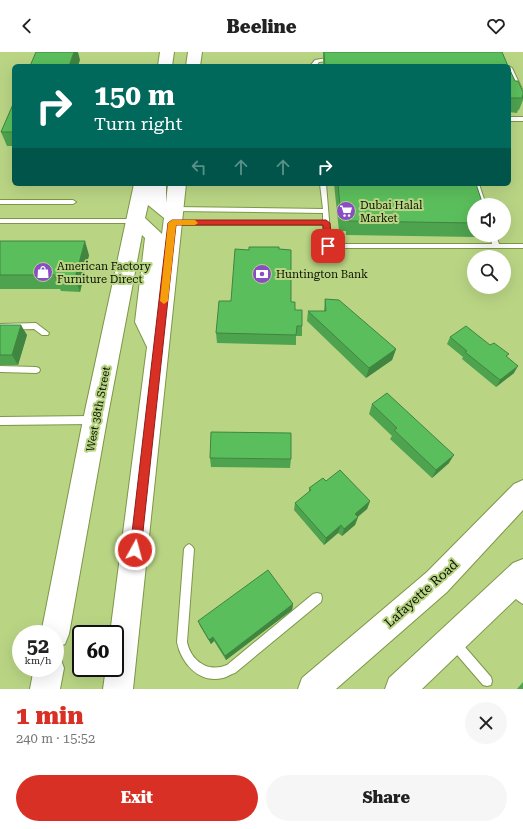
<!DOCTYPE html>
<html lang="en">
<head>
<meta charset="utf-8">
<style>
  body { margin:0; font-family:"Roboto Serif",serif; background:#f6f6f6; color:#222; height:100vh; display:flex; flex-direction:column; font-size:15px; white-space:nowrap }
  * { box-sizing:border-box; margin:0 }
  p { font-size:13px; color:#767676 }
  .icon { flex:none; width:22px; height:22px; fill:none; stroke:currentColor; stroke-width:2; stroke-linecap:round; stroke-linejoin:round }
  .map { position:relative; height:637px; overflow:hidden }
  .side { display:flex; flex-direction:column; background:#fff; flex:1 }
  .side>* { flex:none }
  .banner { position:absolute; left:12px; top:12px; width:499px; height:122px; border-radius:6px; box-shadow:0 4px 16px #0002; background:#00695c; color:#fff; overflow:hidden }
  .buttons { position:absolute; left:467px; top:146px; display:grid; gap:8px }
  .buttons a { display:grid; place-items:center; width:44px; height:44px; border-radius:50%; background:#fff; box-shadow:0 4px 16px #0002; font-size:20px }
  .speed { position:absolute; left:12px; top:573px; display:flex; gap:8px; font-size:20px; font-weight:700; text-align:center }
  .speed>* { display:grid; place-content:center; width:52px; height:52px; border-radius:50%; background:#fff; box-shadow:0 4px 16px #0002; line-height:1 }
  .speed small { font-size:10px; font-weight:400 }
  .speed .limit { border:2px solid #111; border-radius:6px; background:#fff; color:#111 }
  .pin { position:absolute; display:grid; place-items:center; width:34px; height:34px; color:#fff; margin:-17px; border-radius:8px; box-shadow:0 2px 6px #0006 }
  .me { position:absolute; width:44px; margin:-22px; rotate:7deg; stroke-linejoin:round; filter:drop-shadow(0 0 3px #0008) }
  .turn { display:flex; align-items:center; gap:14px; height:84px; padding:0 16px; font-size:18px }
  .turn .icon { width:52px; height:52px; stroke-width:2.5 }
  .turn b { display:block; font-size:28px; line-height:34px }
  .lanes { display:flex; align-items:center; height:38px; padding:0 16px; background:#0003; justify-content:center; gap:20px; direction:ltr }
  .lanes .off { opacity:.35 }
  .round { display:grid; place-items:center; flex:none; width:42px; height:42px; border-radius:21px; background:#f6f6f6 }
  .headline { display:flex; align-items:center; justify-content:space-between; height:68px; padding:0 16px }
  h1 { font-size:24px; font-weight:800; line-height:30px; color:#d93025 }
  .primary-button { display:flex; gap:8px; margin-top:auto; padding:8px 16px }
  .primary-button a { flex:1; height:46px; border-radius:24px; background:#d93025; color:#fff; font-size:16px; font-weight:800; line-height:46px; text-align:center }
  .primary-button a+a { background:#f6f6f6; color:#222 }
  header { display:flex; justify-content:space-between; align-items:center; height:52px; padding:0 16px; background:#fff; font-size:18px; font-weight:800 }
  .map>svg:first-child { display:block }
</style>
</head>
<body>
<header><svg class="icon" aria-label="back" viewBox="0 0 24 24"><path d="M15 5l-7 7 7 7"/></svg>Beeline<svg class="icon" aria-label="heart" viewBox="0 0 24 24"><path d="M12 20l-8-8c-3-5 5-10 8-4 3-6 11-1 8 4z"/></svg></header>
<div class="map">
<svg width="523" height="637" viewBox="0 0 523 637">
  <rect width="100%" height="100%" fill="#b9d584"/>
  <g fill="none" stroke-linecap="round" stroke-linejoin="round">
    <defs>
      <g id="lane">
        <polygon points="333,5 336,7 335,8 319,10 316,14 310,14 315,8"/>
        <polygon points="509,14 512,16 523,39 523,47 520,45 509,21"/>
        <rect x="509" y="65" width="14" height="4"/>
        <polygon points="320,132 326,132 331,192 492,192 490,183 496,183 499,192 523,192 523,196 328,196 325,194 323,173 172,173 169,171 172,169 323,169 323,161 174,159 171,157 174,155 323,157"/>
        <polygon points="473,132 479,132 486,153 480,153"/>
        <polygon points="0,148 73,148 76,150 73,152 0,152"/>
        <polygon points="0,167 136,167 139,169 136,171 0,171"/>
        <polygon points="36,271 49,281 48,283 42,283 34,277 0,278 0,272"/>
        <polygon points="0,314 36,315 39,316 40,318 39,320 36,321 0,320"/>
        <polygon points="92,364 95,365 96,368 95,371 92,372 0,373 0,365"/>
        <path d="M189 492 192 494 194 497 187 590C191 609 208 621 227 613L313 542 317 541 321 542 322 546 321 550 235 621C231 622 227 625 223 626 199 632 181 611 177 590L184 497 186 494Z"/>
        <path d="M512 531 516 532 523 540V552C517 549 510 542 507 536L508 532Z"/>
        <polygon points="455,587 459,588 491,625 492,629 491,633 487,634 483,633 451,596 450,592 451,588"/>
      </g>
      <g id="primary">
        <polygon points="160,0 174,0 172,14 158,14"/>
        <polygon points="188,0 202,0 200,14 186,14"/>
        <path d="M134 132H166V151L168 132H186L133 637H103L106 616H115V582H110L147 295 135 270 145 186 142 183 107 368 69 582 65 592 55 596V582H41L83 368ZM148 153 164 166 162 182 145 166Z"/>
        <polygon points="523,428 523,458 447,540 336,637 298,637 302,626 427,520 514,432"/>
        <polygon points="523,507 523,540 422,637 385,637 389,626 513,511"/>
        <polygon points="55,604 60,605 64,616 60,637 30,637 34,616 55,616"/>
      </g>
    </defs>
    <use href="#lane" stroke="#7d9647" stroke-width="2"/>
    <use href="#primary" stroke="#7d9647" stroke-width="2"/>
    <use href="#lane" fill="#fff" fill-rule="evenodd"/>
    <use href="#primary" fill="#fff" fill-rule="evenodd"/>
  </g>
  <g fill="#4ea34f">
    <polygon points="323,0 502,0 508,14 323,14"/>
    <polygon points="509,16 515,29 523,40 523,48 519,58 518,58 517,61 509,60"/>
    <polygon points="14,50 14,94 7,94 1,80"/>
    <polygon points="334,132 476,132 474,153 474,183 476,183 475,185 346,183 346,179 339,179"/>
    <polygon points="0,189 89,203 80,240 61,239 60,237 0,237"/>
    <polygon points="279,197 291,250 295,258 302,274 302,284 296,284 296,293 217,291 216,281 231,249 249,198"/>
    <polygon points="325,247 396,297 392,308 366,326 307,269 308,259 324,259"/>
    <polygon points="0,273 27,283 18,313 0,313"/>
    <polygon points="450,285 490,293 507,305 514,321 496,335 462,307 463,305 447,292"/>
    <polygon points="372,352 449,411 432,426 390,387 392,384 369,362"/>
    <polygon points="210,406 291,407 290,416 211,415"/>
    <polygon points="326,429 370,449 367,457 358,465 355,473 342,484 338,481 324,493 294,458 295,451 309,441 309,436"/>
    <polygon points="293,552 292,558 226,608 214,589 211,592 200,574 198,569"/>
    <polygon points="523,630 523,637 517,637"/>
  </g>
  <g fill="#408540">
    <polygon points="74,0 78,0 80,8 78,14 69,14"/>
    <polygon points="85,189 89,203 80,240 75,226"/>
    <polygon points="21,273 27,283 18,313 12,303"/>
    <polygon points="396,297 392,308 366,326 369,316"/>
    <polygon points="518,314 514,321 496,335 500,328"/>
    <polygon points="454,403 449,411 432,426 436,418"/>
    <polygon points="370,449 367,457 352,469 355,462"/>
    <polygon points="358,465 355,473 342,484 344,477"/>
    <polygon points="341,473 338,481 324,493 326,486"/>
    <polygon points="293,552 292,558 226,608 225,604"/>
    <polygon points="213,585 214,589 211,592 209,588"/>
  </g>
  <g fill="#5bbe5c" stroke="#408540">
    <polygon points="36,0 74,0 69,14 30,14"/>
    <polygon points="324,0 502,0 508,14 325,14"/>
    <polygon points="509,16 515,29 518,29 523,40 523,44 522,44 523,46 509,46"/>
    <polygon points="14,50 14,80 1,80"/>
    <polygon points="338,132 476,132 483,153 474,153 474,171 349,169 348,164 341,165"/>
    <polygon points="0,189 85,189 75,226 55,226 56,223 0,223"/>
    <polygon points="249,195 279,195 279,197 291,198 291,250 295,250 295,258 302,258 302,274 297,274 296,283 216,281 219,249 231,249 235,197 249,198"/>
    <polygon points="325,247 339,248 396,297 369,316 308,259 326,259"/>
    <polygon points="0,273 21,273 12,303 0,303"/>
    <polygon points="466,274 490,293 494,291 509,302 506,304 518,314 500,328 465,300 467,299 450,285"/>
    <polygon points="387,341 454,403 436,418 394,378 397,376 372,352"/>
    <polygon points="211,380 291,381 291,407 210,406"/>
    <polygon points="340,418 370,449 355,462 358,465 344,477 341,473 326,486 295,451 311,438 309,436 323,426 326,429"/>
    <polygon points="268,518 293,552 225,604 213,585 209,588 198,569"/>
  </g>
  <polygon fill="#d93025" stroke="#8d1f18" points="172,168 326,168 330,171 332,194 328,197 324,194 323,173 176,173 141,498 139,501 135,503 131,501 130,498 168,171"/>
  <polygon fill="#f59e0b" points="172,168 195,168 198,171 195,173 176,173 168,249 164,252 160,249 168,171"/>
  <defs>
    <symbol id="supermarket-disc" viewBox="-11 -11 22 22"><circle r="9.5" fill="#894ec5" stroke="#b9d584"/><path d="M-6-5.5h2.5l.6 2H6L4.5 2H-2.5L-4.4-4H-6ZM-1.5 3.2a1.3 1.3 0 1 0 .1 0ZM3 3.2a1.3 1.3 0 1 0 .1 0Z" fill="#fff"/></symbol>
    <symbol id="shop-disc" viewBox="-11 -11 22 22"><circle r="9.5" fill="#894ec5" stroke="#b9d584"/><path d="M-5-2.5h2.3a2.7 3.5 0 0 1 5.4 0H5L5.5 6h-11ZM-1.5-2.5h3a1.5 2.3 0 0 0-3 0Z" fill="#fff"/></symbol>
    <symbol id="bank-disc" viewBox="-11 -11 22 22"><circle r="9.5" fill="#894ec5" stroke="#b9d584"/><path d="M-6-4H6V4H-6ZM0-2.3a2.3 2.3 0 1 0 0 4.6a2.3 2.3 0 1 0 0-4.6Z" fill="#fff"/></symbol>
  </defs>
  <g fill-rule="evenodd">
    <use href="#supermarket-disc" x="335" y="148" width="22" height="22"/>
    <use href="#shop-disc" x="32" y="209" width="22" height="22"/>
    <use href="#bank-disc" x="251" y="211" width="22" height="22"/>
  </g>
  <g text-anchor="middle" stroke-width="4" stroke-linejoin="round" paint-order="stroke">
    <g font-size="11" fill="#081000" stroke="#b9d584" text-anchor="start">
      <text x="360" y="157">Dubai Halal<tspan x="360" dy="13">Market</tspan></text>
      <text x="57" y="218">American Factory<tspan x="57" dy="13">Furniture Direct</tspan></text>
      <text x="276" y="226">Huntington Bank</text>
    </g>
    <g font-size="11" fill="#081000" stroke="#b9d584">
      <text transform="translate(98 357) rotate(-79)" y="4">West 38th Street</text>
    </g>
    <g font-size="13" fill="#081000" stroke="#b9d584">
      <text transform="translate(421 541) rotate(-42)" y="5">Lafayette Road</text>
    </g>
  </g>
</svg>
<div class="buttons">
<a><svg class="icon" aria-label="sound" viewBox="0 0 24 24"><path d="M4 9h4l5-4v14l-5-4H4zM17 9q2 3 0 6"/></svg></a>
<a><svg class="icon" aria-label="search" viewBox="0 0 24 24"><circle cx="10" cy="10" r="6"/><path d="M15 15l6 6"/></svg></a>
</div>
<div class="speed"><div>52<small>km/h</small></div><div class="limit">60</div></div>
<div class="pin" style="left:328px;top:194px;background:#d93025"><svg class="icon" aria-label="arrive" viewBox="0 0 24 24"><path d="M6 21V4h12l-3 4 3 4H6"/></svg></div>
<svg class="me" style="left:135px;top:498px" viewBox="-20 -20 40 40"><circle r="17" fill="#d93025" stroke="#fff" stroke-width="3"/><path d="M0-11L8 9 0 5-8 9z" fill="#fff"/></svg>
<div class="banner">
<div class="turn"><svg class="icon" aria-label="right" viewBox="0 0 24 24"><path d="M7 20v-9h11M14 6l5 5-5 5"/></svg><div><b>150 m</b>Turn right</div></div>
<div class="lanes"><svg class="icon off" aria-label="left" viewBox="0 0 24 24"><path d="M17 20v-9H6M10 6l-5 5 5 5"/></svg><svg class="icon off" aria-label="ahead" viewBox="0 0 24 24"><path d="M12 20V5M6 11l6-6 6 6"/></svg><svg class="icon off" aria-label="ahead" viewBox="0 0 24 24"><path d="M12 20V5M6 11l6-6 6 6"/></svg><svg class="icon" aria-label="right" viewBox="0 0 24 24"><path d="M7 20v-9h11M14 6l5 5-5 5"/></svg></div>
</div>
</div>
<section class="side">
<div class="headline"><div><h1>1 min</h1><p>240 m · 15:52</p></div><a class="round"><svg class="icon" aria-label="close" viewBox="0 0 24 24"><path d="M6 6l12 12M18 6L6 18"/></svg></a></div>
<div class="primary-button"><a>Exit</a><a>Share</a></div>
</section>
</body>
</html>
